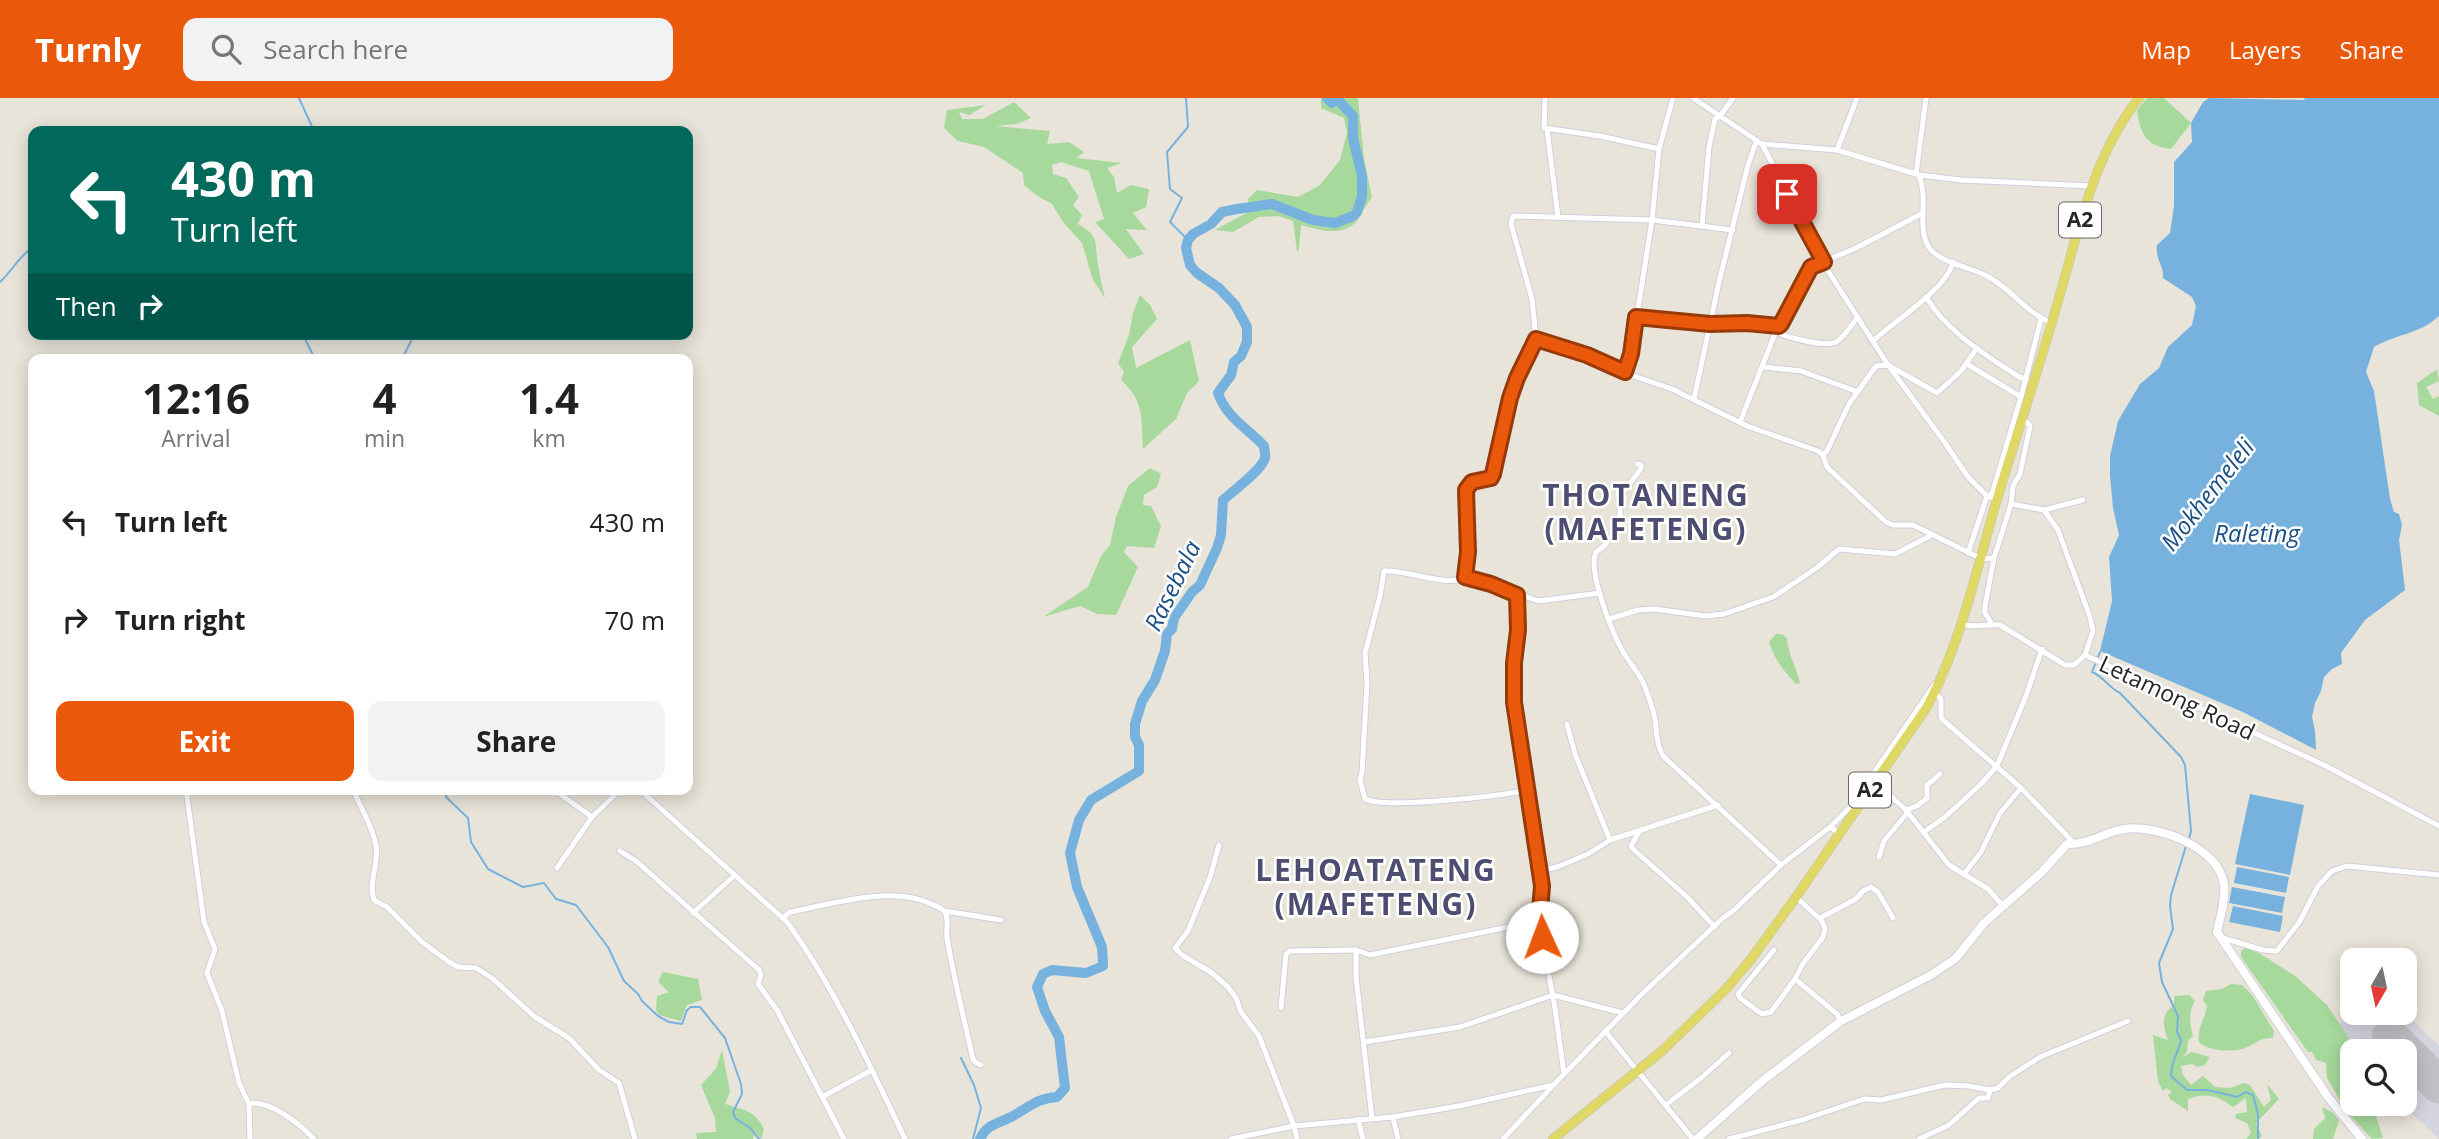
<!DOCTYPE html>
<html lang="en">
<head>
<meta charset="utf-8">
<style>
  body { margin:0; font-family:"Open Sans",sans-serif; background:#f2f2f2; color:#222; height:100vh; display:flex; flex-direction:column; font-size:26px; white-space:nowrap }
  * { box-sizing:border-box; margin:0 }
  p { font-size:23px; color:#767676 }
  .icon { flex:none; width:38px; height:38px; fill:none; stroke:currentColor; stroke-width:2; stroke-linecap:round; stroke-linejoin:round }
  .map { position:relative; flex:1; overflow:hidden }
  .sheet { position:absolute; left:28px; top:256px; width:665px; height:441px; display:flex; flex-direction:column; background:#fff; border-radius:14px; box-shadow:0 4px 18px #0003 }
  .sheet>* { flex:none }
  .hud { position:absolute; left:28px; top:28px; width:665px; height:214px; border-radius:14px; box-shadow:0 4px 18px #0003; background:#00695c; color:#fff; overflow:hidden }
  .needle { width:46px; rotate:189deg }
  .tools { position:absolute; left:2340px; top:850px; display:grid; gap:14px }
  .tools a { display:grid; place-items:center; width:77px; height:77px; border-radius:14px; background:#fff; box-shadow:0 4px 18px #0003; font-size:35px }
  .pin { position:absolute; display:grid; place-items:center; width:60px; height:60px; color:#fff; margin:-30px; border-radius:14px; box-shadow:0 4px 10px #0006 }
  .me { position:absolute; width:77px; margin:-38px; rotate:358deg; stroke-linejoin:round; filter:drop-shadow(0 0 5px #0008) }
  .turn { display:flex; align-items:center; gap:24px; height:147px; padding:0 28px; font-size:32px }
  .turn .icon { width:91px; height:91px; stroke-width:2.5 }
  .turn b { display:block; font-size:49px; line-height:60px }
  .then { display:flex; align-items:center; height:66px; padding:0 28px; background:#0003; gap:14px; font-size:26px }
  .eta { display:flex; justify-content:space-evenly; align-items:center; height:119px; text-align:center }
  .eta b { font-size:42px; font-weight:700; line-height:49px }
  .cta { display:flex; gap:14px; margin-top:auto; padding:14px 28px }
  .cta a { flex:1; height:80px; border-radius:14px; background:#ea580c; color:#fff; font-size:28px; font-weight:700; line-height:80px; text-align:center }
  .cta a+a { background:#f2f2f2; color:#222 }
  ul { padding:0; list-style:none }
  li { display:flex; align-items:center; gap:21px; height:98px; padding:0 28px }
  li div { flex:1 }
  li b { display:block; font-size:26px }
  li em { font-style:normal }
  header { display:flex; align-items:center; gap:42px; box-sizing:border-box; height:98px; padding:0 35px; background:#ea580c; color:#fff }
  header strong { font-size:33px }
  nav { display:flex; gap:38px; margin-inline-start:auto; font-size:24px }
  .search { width:490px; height:63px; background:#f2f2f2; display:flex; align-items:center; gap:18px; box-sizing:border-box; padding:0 24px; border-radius:14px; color:#767676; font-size:26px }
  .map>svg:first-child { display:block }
</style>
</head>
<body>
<header>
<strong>Turnly</strong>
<div class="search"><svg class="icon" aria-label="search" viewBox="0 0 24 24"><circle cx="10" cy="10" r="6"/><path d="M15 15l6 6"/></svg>Search here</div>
<nav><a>Map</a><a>Layers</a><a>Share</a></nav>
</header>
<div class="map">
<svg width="2439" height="1041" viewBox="0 0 2439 1041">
  <rect width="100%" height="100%" fill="#e8e4d9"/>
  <polygon fill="#d5d5e0" points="2352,913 2352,915 2405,914 2439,948 2439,1041 2402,1006 2404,1006 2404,954 2352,954 2329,936"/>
  <g fill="#a6d99b">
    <path d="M1321 0H1358L1364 60 1372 100C1365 107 1362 117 1356 124 1342 139 1317 132 1301 127L1299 151 1297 154 1293 123 1279 118 1259 119 1233 134 1215 132 1250 113 1248 101 1257 92 1298 99 1320 87 1340 62 1347 35 1344 20 1321 10Z"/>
    <path d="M2147 0H2164L2191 25 2171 51C2146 48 2140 36 2137 12Z"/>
    <path d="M1014 4 1031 20 1017 26 995 28 1050 33 1047 46 1069 44 1084 54 1076 60 1122 65 1107 70 1114 79 1117 95 1131 87 1149 91 1146 109 1133 115 1147 132 1126 131 1144 156 1129 161 1095 124 1104 121 1089 73 1061 64 1052 67 1053 76 1066 80 1079 99 1073 107 1082 117 1078 126C1101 139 1094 145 1098 167 1100 178 1102 189 1105 200L1093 182 1082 145 1063 124 1052 106 1036 97 1024 87 1023 75 984 49 958 43 944 30 947 12 986 7 969 17 959 14 962 21H983Z"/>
    <path d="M1140 197 1150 207 1157 221 1132 249 1136 270 1190 242 1199 283 1187 295 1176 321 1143 351C1141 321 1145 303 1121 282L1124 274 1118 265 1129 237 1133 215Z"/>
    <polygon points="2437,271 2439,283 2426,289 2433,301 2439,298 2439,318 2419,307 2417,285"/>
    <polygon points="1150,370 1161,376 1157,389 1144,397 1143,407 1151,408 1161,428 1154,450 1127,448 1124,454 1138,469 1116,517 1097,516 1080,508 1043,519 1088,489 1101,458 1110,447 1116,419 1128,388"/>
    <path d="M1776 536H1782L1787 540C1788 557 1797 570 1800 585L1796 586C1782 570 1776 564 1769 544Z"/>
    <polygon points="2245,850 2259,855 2295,878 2327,907 2347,937 2353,954 2352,1006 2372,1006 2383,1040 2372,1041 2346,1013 2327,980 2326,965 2316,962 2312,954 2308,954 2241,859 2241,853"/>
    <polygon points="663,874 698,881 702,902 687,907 681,923 659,917 656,912 657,898 669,894 658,884"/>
    <path d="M2231 886 2242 887 2252 897 2274 933 2273 940C2260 939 2253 948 2242 951 2229 954 2208 953 2199 944 2197 927 2205 923 2207 908L2203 902 2206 893 2222 891Z"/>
    <path d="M2189 897 2195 903C2188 912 2190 928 2193 938L2188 943 2187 954 2182 959 2192 954 2210 959 2205 967 2197 969 2192 966 2181 968 2183 977 2191 987 2203 978 2215 989 2230 990 2244 985 2250 987 2264 1009 2271 1002 2267 986 2279 1001 2256 1025 2262 1038 2259 1041H2246L2251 1035 2247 1025 2235 1020 2236 1016 2247 1014 2246 1000 2233 1009C2217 998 2208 994 2188 1001V1013L2170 1001 2168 997 2172 994 2166 990 2163 993 2158 984 2153 937 2168 942C2163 929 2160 916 2174 907V898Z"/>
    <path d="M722 952 730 994 725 1006C744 1012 755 1012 764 1031L761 1041 755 1034 753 1041H697L696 1035 716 1034 715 1020 701 987 716 971Z"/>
    <polygon points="2322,1009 2333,1015 2339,1022 2333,1041 2313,1041 2314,1031 2325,1020"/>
  </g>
  <g fill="#77b2df">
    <path d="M2209 0 2305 2 2304 0H2439V218C2418 237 2398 235 2374 249L2366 274 2374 293 2390 401 2394 414 2399 416 2402 427 2399 442 2405 492 2365 522 2341 555 2342 566 2332 571 2324 579 2321 593 2315 605 2312 619 2315 633 2316 652 2245 615 2100 553 2112 503 2109 459 2119 437 2113 410 2110 378V358L2118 323 2140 286 2159 270 2168 249 2192 227 2196 208 2192 199 2163 180C2164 167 2155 162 2157 147L2170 135 2174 108V64L2192 44 2191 25 2203 4Z"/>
    <polygon points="2250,696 2304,707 2290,777 2235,766"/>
    <polygon points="2237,769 2289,779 2286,795 2234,785"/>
    <polygon points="2232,789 2285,799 2282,815 2229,805"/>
    <polygon points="2233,808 2283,818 2280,834 2229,824"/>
  </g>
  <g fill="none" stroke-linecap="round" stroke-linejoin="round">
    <g stroke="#77b2df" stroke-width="2">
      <polyline points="299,0 314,33"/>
      <polyline points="1186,0 1188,29 1167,54 1170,91 1182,100 1170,124 1188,142"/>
      <path d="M0 184C13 172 18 159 33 149"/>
      <polyline points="295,236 305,241 315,261"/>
      <polyline points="402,261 411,243 411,236"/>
      <path d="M2100 554 2092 574C2104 579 2108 589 2120 595L2181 659 2185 667 2191 733 2189 741"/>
      <polyline points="447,691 446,699 468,720 471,744 488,771 523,789 544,785 556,801 576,807 608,849 624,883 638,896 642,903 658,918 669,924 682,926 687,912 691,909 700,909 725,940 741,986 742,996 733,1014 735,1020 750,1030 759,1041"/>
      <path d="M2186 748 2171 797 2170 808 2173 831 2159 865 2162 884 2178 918 2177 934 2181 942C2178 955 2171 964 2171 978L2187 992H2208L2237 999 2246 994 2253 997 2258 1016V1041"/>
      <polyline points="961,960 974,987 981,1010 973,1041"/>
    </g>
    <path stroke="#77b2df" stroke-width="10" d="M980 1041C987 1026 997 1026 1011 1019 1028 1010 1037 1000 1057 999L1065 990 1059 939 1045 913 1037 889 1043 876 1052 872 1086 875 1103 868 1102 849 1077 789 1070 755 1079 722 1091 702 1139 673V647L1135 639V626L1142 603 1155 582 1165 553 1167 536 1172 531 1174 520 1192 494 1200 487 1217 450 1221 437 1223 402C1234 392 1262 372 1265 360 1266 356 1264 352 1264 348 1247 330 1226 319 1218 295L1231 277 1234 264 1241 258 1247 244V229L1235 207 1219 190 1197 175 1190 167 1186 150 1188 142 1193 136 1211 126 1222 114 1237 111 1272 106 1313 122 1335 125 1353 118 1357 114 1362 98V78L1353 40V18L1337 1H1334L1332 5 1327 0"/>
    <polyline stroke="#c2c0c4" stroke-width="37" points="2390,939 2439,987"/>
    <defs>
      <g id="street">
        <polyline points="1545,0 1544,30 1600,38 1659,51"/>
        <polyline points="1693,0 1720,18 1715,21 1709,49 1702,128"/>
        <polyline points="1733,0 1720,18 1762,46 1837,52 1919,77 1961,82 2091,88"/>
        <polyline points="1547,31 1558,119"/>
        <polyline points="1762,46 1825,168 1888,267 1943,342 1968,379 1987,398 1997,401"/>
        <polyline points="1837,52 1857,0"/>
        <polyline points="1916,76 1926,0"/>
        <path d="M1919 77C1921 84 1923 90 1923 98 1924 113 1920 131 1927 146 1935 164 1968 168 1987 178 2011 190 2027 216 2052 225"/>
        <polyline points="1733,132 1652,122 1513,118 1511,126 1532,201 1536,241 1587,257 1622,274 1672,291 1747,328 1818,353 1823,357 1827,369 1886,424 1893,427 1913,427 1982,461 1994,460"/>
        <path d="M1926 199C1947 234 1986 257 2019 279L2026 281"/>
        <polyline points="1636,219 1710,226 1747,225 1779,228"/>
        <path d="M1776 233C1786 240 1825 249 1836 244 1845 239 1851 227 1858 219"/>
        <path d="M1873 243C1894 223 1947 191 1953 164"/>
        <polyline points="1967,266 2021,299"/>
        <polyline points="1763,269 1801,273 1858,294"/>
        <polyline points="1625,274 1631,256 1652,122 1659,51 1673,0"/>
        <polyline points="1694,301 1719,184 1748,67 1756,44"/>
        <polyline points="1740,324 1776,233 1811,169 1856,150 1923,115"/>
        <polyline points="1823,357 1827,353 1849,306 1876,268 1888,267 1937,295 1961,273 1977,250"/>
        <path d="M1637 366 1641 367V370C1635 381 1626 388 1621 399 1619 405 1620 410 1620 416 1618 431 1609 446 1596 454 1587 472 1612 534 1622 552 1629 565 1640 575 1645 589 1649 600 1653 610 1655 621 1657 634 1656 645 1663 658L1781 767"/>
        <polyline points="2011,406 2044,412 2058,432 2090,519 2093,533 2085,557 2326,668 2439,728"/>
        <polyline points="2044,412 2083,402"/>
        <polyline points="1968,455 1987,398 1992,396 2021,299 2041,221"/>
        <polyline points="1465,479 1491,486 1538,503 1600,495"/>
        <polyline points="1517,497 1515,604 1527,692"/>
        <polyline points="1609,521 1638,512 1654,511 1706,518 1724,516 1773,499 1818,469 1839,451 1895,456 1930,438"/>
        <path d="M1961 526C1975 531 1987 525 2000 527L2065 567H2074L2085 557"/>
        <polyline points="1992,526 1985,515 1985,508 1994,460 2011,406 2013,388 2020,376 2030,328 2028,325 2021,323"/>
        <polyline points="1935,595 1941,601 1941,619 1943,622 2021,690 2075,746"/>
        <polyline points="1567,626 1575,656 1610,742"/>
        <polyline points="1875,684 1906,712 1949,767 1988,791 2003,808"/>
        <polyline points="186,691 204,824 215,851 207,875 222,913 239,985 249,1006 250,1041"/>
        <path d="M353 691C360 710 373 728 376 748 379 766 368 785 374 802L387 809 422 844 449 864 458 869 476 870 492 880 535 919 569 940 599 972 619 985 635 1041"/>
        <polyline points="553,691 592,719"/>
        <path d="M639 691 787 824C834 889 871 969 905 1041"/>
        <polyline points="1906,712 1917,708 1927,700 1927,687 1940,676"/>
        <polyline points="1830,729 1852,707 1934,587"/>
        <polyline points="1639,734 1631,748 1633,751 1686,798 1715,829"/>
        <polyline points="1924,734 1945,719 1980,687 1997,668 2026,598 2042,551"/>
        <polyline points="1219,747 1210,779 1188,833 1175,850 1182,857 1212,875 1228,889 1236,900 1241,914 1259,938 1294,1028 1297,1041"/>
        <polyline points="620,753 636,763 759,872 761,877 758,886 777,912 844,1041"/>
        <polyline points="1879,759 1884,743 1908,714"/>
        <polyline points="557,770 592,719 621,691"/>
        <polyline points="1540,773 1557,769 1588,756 1610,742 1718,707"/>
        <polyline points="1964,776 1981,754 2000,715 2021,690"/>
        <polyline points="944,813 1001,822"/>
        <polyline points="693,815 735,777"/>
        <path d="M783 820 790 814C832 806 891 787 931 806 936 808 942 810 945 814 949 820 946 833 947 840 954 881 964 921 973 961L975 964 981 967"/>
        <polyline points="1820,820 1856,801 1863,793 1871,789 1878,794 1893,820"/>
        <polyline points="2223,840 2263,852 2277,853 2300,823 2318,788 2332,773 2347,768 2439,777"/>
        <polyline points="1356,852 1356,879 1372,1020"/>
        <polyline points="1774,852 1738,896 1740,900 1762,916 1771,914 1795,881 1802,867 1823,839 1825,831 1822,823 1796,799"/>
        <polyline points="1795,881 1837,916 1841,923"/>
        <polyline points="1281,910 1286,856 1290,853 1356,852 1370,857 1523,826 1540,825"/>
        <polyline points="1605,933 1693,1041"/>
        <polyline points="1364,944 1460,929 1553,897 1623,915"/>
        <polyline points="1564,976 1643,895 1723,820 1733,813 1781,767 1830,729 1840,736"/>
        <polyline points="822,999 872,972"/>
        <path d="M249 1006C269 1001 301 1027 314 1041"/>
        <polyline points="1667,1006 1701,980 1729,955"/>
        <polyline points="1393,1019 1398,1041"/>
        <polyline points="1358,1021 1363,1041"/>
        <polyline points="1231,1041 1294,1028 1393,1019 1459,1008 1553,987"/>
        <path d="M1503 1041 1564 976 1555 910 1540 830 1541 788 1527 692C1500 698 1385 711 1365 701L1360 682 1362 675 1367 585 1365 555 1380 498 1384 473C1407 471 1448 491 1467 478L1468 454 1466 392C1473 381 1486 385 1493 376L1510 300 1517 280 1536 241"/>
        <polyline points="1729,1041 1802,1022 1864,1001 1881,1002 1945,987 1969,988 1990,992 1998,990 2009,979 2040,959 2128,923"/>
        <polyline points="1919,1041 1949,1027 1979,1000 1988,1000 1990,992"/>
      </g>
      <path id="secondary" d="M1697 1041 1761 984 1841 923 1931 877 1956 860 1984 825 2042 774 2067 746C2089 747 2104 734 2124 731 2156 726 2219 749 2224 786 2226 801 2220 820 2217 834L2328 999 2362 1041"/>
      <path id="primary" d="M1553 1041 1662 953 1727 890 1752 860 1796 799 1927 609C1962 543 1977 469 1998 398 2018 332 2040 267 2059 200 2079 131 2093 58 2139 0"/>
    </defs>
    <use href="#street" stroke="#cfcfde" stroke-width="7"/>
    <use href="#secondary" stroke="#cfcfde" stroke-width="10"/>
    <use href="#primary" stroke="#c2c2c2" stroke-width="10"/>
    <use href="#street" stroke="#fff" stroke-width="5"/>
    <use href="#secondary" stroke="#fff" stroke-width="8"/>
    <use href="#primary" stroke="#dfd867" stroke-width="9"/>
  </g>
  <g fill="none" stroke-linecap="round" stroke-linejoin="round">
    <defs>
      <polyline id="route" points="1542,839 1539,825 1542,788 1514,604 1514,565 1518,532 1517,497 1491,486 1465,479 1468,454 1466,392 1472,384 1491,380 1493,376 1510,300 1517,280 1536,241 1587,257 1625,274 1631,256 1636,219 1710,226 1747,225 1779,228 1781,226 1811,169 1824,164 1787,96"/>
    </defs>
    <use href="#route" stroke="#983908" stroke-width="18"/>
    <use href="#route" stroke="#ea580c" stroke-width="12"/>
  </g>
  <g text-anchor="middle" stroke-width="5" stroke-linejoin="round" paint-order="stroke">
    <g fill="#fff" stroke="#676767" stroke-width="2">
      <rect x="2059" y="104.5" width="42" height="35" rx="5"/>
      <rect x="1849" y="674.5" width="42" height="35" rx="5"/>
    </g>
    <g font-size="21" font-weight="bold" fill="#262626">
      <text x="2080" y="129">A2</text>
      <text x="1870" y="699">A2</text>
    </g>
    <g font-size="23" fill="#262626" stroke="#fff">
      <text transform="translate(2177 600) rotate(25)" y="8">Letamong Road</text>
    </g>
    <g font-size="24" font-style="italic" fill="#1b4f85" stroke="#fff">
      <text transform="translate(2208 397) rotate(-52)" y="8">Mokhemeleli</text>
      <text x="2257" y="444">Raleting</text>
      <text transform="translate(1173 488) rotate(-64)" y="8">Rasebala</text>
    </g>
    <g font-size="30" font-weight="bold" letter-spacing="2" fill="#4d4d71" stroke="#fff">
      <text x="1646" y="408">THOTANENG<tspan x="1646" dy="34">(MAFETENG)</tspan></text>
      <text x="1376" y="783">LEHOATATENG<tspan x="1376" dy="34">(MAFETENG)</tspan></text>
    </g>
  </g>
</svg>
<div class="tools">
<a><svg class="needle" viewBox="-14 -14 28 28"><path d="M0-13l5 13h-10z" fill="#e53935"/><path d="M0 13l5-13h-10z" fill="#767676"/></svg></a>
<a><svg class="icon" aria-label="search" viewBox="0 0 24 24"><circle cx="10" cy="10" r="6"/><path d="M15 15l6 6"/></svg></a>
</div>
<div class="pin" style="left:1787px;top:96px;background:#d93025"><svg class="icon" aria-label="arrive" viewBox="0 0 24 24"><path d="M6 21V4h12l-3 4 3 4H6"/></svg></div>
<svg class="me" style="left:1542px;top:839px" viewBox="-20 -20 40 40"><circle r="19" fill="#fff"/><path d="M0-13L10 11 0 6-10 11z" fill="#ea580c"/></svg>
<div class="hud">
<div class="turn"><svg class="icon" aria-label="left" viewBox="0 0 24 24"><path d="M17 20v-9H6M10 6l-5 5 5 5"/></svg><div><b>430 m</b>Turn left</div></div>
<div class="then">Then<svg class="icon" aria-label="right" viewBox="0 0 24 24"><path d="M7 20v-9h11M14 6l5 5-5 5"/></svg></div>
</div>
<section class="sheet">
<div class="eta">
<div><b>12:16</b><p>Arrival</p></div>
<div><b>4</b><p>min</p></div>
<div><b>1.4</b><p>km</p></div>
</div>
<ul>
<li><svg class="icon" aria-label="left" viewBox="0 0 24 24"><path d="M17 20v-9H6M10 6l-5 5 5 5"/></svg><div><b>Turn left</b></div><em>430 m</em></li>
<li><svg class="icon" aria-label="right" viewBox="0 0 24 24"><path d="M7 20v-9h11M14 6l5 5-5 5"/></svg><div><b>Turn right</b></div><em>70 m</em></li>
</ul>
<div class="cta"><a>Exit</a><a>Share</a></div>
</section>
</div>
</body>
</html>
